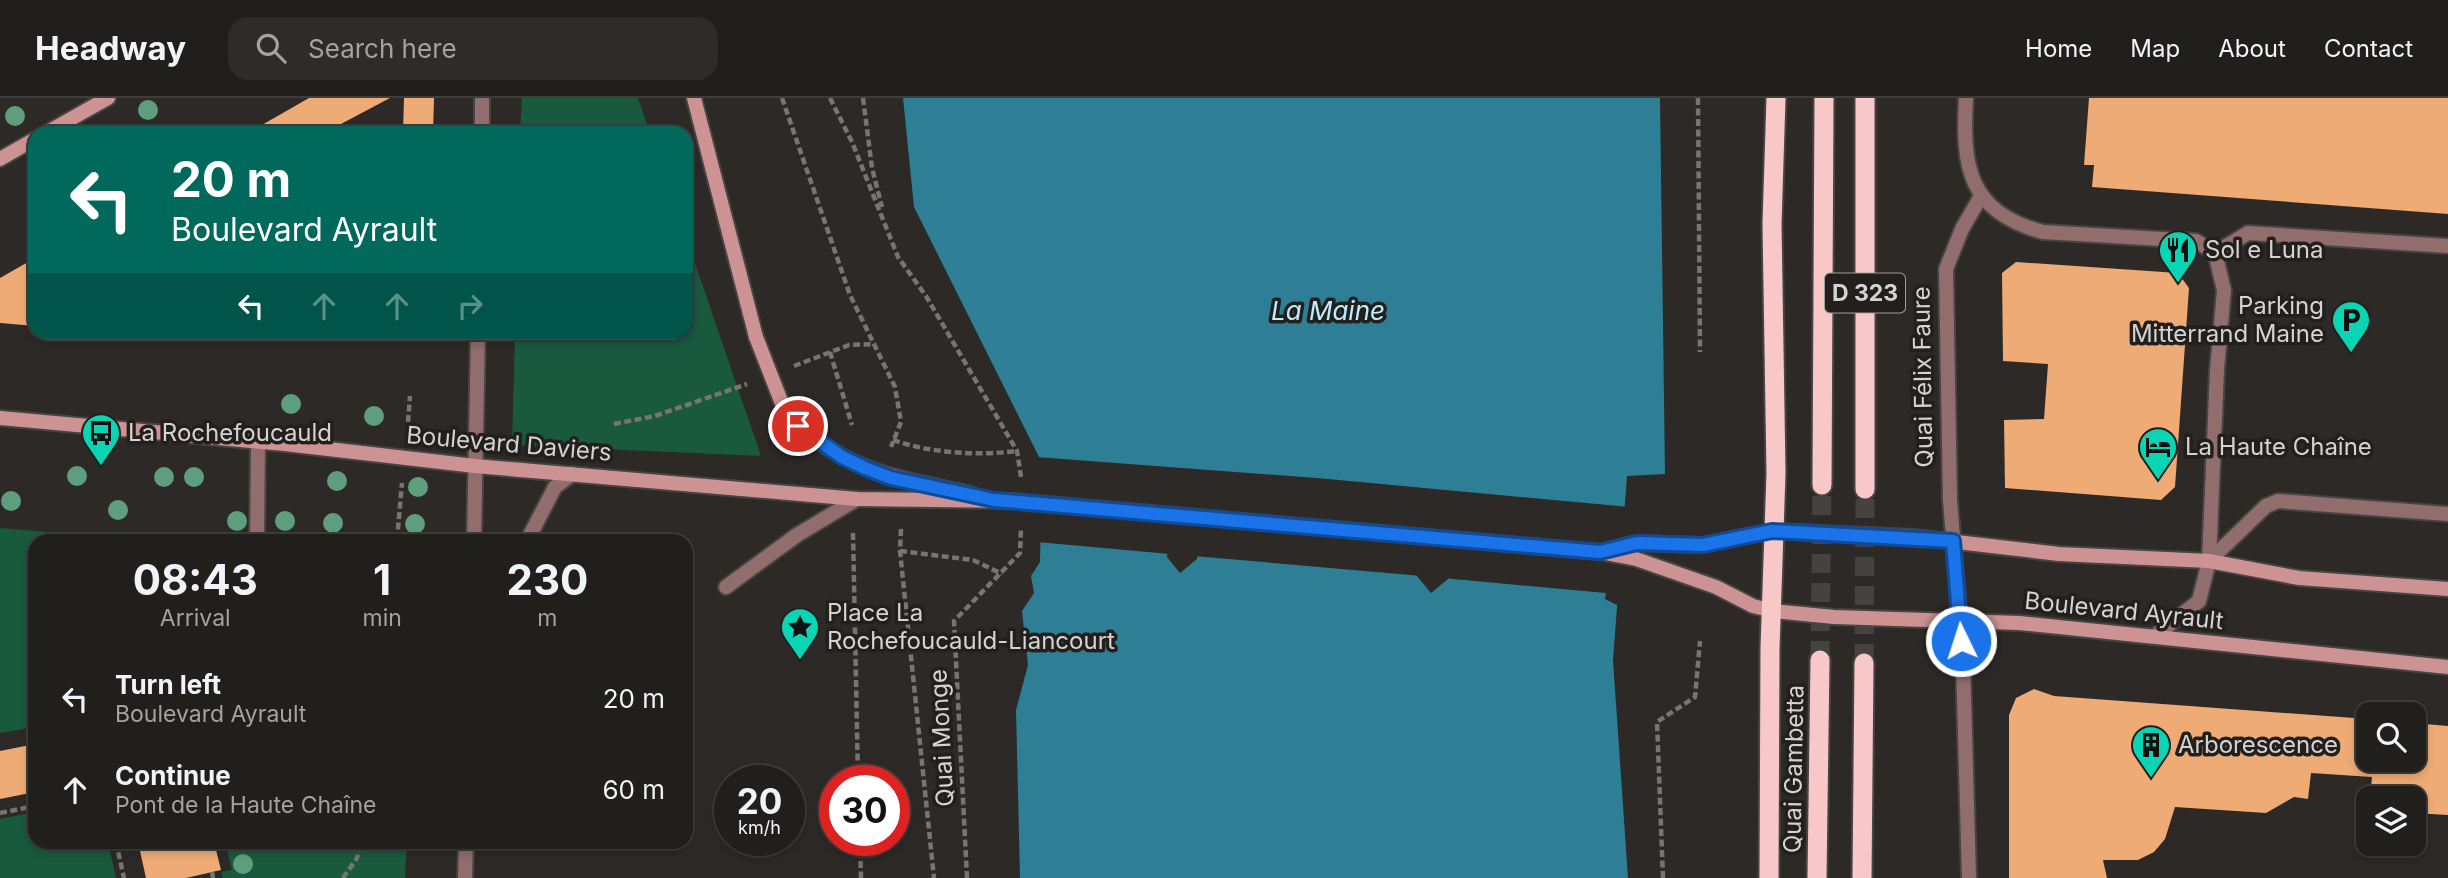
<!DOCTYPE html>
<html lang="en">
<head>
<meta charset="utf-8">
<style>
  body { margin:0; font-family:Inter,sans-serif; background:#2d2c29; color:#f1f3f6; height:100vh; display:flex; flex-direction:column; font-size:26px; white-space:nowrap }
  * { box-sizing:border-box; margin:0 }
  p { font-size:23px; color:#a2a2a3 }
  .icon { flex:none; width:38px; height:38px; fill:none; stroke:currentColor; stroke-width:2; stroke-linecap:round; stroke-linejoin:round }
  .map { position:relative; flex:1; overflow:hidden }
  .details { position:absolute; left:28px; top:436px; width:665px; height:315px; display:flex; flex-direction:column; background:#211f1c; border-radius:21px; box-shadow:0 4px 10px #0003,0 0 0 2px #3e3d3b }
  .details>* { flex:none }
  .guide { position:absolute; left:28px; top:28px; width:665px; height:214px; border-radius:21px; box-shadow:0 4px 10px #0003,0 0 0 2px #3e3d3b; background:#00695c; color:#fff; overflow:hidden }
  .controls { position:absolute; left:2356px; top:604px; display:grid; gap:14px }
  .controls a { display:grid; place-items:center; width:70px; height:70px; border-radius:14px; background:#211f1c; box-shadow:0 4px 10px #0003,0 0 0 2px #3e3d3b; font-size:35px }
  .speed { position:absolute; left:714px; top:667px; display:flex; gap:14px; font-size:35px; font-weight:700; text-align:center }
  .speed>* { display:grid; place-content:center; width:91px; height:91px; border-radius:50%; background:#211f1c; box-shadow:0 4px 10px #0003,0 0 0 2px #3e3d3b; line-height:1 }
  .speed small { font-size:18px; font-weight:400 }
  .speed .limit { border:10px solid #d22; background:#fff; color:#111 }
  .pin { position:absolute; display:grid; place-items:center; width:60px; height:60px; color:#fff; margin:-30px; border:4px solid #fff; border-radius:50%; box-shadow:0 2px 7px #0007 }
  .me { position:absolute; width:77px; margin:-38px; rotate:356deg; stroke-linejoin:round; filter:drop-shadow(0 0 5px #0008) }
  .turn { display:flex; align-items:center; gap:24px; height:147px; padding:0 28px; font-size:32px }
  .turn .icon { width:91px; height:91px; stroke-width:2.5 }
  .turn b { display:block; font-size:49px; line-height:60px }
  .lanes { display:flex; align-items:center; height:66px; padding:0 28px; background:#0003; justify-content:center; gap:35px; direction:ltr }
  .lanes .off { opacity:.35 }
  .eta { display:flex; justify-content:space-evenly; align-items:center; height:119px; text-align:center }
  .eta b { font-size:42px; font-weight:700; line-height:49px }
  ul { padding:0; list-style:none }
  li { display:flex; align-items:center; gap:21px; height:91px; padding:0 28px }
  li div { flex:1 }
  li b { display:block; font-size:26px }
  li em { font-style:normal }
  header { display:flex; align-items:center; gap:42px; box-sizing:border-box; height:98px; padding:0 35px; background:#211f1c; border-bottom:2px solid #3e3d3b }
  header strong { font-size:33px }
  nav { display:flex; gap:38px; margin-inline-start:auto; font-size:24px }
  .search { width:490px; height:63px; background:#2d2c29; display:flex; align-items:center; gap:18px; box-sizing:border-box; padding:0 24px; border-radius:21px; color:#a2a2a3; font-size:26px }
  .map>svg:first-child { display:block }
</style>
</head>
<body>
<header>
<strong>Headway</strong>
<div class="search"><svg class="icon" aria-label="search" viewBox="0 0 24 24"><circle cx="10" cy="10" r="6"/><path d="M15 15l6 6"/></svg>Search here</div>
<nav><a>Home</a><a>Map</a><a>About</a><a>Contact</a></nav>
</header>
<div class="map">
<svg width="2448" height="780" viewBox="0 0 2448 780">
  <rect width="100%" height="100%" fill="#2c2926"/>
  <g fill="#195a3f">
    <polygon points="522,0 638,0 650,35 520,35"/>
    <polygon points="686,139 761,358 512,347 515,235 686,234"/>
    <polygon points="0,430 151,443 35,443 35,629 0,635"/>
    <polygon points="35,714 35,744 108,744 116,780 0,780 0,721"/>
    <polygon points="256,744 407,744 405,780 223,780 221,774 232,772 227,751"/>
  </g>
  <path fill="#2e7e95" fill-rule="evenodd" d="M903 0H1660L1665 376 1627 378 1613 562 1628 780H1020L1016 612 1028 567 1022 513 1034 495 1031 478 1040 464 1042 365 914 109ZM1189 374 1204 391 1197 461 1180 475 1167 459 1172 388ZM1441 395 1455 412 1448 481 1431 495 1417 478 1424 409Z"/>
  <polygon fill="#2c2926" points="1036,359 1317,380 1629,409 1621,509 1605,501 1606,495 1443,480 1452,413 1440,399 1427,410 1422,478 1194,458 1200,392 1188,379 1176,390 1170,456 1037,444 1039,366"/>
  <g fill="#eeab75">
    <polygon points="309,0 390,0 324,35 248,35"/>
    <polygon points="404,0 434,0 433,35 403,35"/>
    <polygon points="2089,0 2448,0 2448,116 2092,89 2094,67 2084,67"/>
    <polygon points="35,160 35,228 0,225 0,180"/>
    <polygon points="2016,164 2178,175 2189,190 2175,389 2161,402 2005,390 2004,322 2044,321 2048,266 2003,263 2002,175"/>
    <polygon points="2034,591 2054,598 2368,621 2368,662 2413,662 2413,625 2448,628 2448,717 2413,715 2413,700 2370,700 2372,679 2311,675 2308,701 2294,699 2266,715 2175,709 2165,741 2154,754 2138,762 2103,762 2107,780 2009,780 2009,617 2016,600"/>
    <polygon points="35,646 35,694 0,701 0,653"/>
    <polygon points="138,744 214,744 221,772 186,780 146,780"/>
  </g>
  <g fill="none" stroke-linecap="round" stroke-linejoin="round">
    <g stroke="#454240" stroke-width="19" stroke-dasharray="19 10" stroke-linecap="butt">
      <polyline points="1820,562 1822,387"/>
      <polyline points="1864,565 1865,391"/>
    </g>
    <defs>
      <g id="service">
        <polyline points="257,443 258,344"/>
        <polyline points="2209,463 2266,408 2278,403 2448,416"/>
        <polyline points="726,489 797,437 857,401"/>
      </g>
      <g id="minor">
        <polyline points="2215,155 2248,135 2448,148"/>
        <polyline points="1969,780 1963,563 1950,402 1946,171 1962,131 1981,98"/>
      </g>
      <g id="tertiary">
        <path d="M1966 0C1962 69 1968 114 2043 134L2196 143 2215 155 2224 192 2217 272 2209 463 2199 503 2155 538"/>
        <polyline points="482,35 482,0"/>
        <polyline points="474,443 478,234"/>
        <polyline points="527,443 555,389 572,376"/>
        <polyline points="465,780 466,744"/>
      </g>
      <g id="secondary">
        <polyline points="694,0 756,239"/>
        <polyline points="46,35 108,0"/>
        <polyline points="0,61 35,41"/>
        <path d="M781 303C828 372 895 379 971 396"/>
        <polyline points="0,320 285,346 475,368 857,401 1014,403"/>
        <polyline points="1605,453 1637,445 1702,447 1772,433 1914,439 2059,456 2209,463 2299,480 2448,491"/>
        <polyline points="1600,454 1636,461 1716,489 1753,508 1773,513 1834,519 2019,525 2448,569"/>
      </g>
      <g id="trunk">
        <polyline points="1865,0 1865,391"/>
        <polyline points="1822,387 1824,0"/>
        <polyline points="1769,780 1770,550 1776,375 1772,126 1776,0"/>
        <polyline points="1817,780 1820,562"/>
        <polyline points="1862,780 1864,565"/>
      </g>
    </defs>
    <use href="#service" stroke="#474441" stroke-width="18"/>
    <use href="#minor" stroke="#474441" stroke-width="18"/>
    <use href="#tertiary" stroke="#474441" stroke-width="18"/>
    <use href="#secondary" stroke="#474441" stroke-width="18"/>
    <use href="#trunk" stroke="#474441" stroke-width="23"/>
    <g stroke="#777572" stroke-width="4.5" stroke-dasharray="7 3.5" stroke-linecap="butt">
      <polyline points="782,0 850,197 895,289 901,324 891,349"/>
      <polyline points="830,0 852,44 898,159 926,198 1017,353 1021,379"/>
      <polyline points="863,0 872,70 882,109"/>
      <polyline points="1698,0 1700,254"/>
      <polyline points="830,254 852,327"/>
      <polyline points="794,268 849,247 874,246"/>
      <polyline points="408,324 410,298"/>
      <polyline points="614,326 655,318 747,286"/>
      <path d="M893 342C930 355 978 358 1017 353"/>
      <polyline points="901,431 900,453 934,780"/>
      <polyline points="853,435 858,682"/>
      <polyline points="397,442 402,385"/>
      <polyline points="900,453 973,462 1002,476"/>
      <polyline points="0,715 35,708"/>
      <polyline points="860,742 861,780"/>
      <polyline points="116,744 124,780"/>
      <polyline points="212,774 213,780"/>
      <polyline points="343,780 357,760 361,744"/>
      <polyline points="967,780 954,523 1020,455 1021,430"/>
      <polyline points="1663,780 1657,624 1695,599 1700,543"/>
    </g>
    <use href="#service" stroke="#926d6d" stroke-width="14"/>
    <use href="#minor" stroke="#926d6d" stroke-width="14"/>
    <use href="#tertiary" stroke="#926d6d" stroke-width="14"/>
    <use href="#secondary" stroke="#cd9393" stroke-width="14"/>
    <use href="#trunk" stroke="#f8c8c9" stroke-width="19"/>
    <defs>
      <g id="secondary-bridge">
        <polyline points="756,239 781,303"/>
        <polyline points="1014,403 1600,454"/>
      </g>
    </defs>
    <use href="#secondary-bridge" stroke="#474441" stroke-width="18" stroke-linecap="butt"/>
    <use href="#secondary-bridge" stroke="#cd9393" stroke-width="14"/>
  </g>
  <g fill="#5e9e7e">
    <circle cx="148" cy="12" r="10"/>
    <circle cx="15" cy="18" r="10"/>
    <circle cx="291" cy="306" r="10"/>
    <circle cx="374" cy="318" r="10"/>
    <circle cx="77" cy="378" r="10"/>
    <circle cx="164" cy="379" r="10"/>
    <circle cx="194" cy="379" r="10"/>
    <circle cx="337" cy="383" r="10"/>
    <circle cx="418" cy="389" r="10"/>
    <circle cx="11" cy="403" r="10"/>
    <circle cx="118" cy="412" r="10"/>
    <circle cx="237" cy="423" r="10"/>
    <circle cx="285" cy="423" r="10"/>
    <circle cx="333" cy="425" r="10"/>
    <circle cx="415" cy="426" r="10"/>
    <circle cx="243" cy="766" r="10"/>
  </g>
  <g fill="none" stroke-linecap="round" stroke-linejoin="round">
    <defs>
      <polyline id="route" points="798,328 842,359 865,370 891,380 994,402 1600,454 1637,445 1703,447 1772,433 1953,443 1961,543"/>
    </defs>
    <use href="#route" stroke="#114b97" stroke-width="18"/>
    <use href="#route" stroke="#1a73e8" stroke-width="12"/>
  </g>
  <defs>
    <symbol id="restaurant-pin" viewBox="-11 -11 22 30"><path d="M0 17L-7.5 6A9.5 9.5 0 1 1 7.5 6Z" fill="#09d5b5" stroke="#221f1d"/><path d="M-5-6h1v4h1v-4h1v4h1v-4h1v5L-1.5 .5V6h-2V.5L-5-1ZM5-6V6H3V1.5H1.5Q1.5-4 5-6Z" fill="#111"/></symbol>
    <symbol id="parking-pin" viewBox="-11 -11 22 30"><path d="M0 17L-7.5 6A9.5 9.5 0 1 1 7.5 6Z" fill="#09d5b5" stroke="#221f1d"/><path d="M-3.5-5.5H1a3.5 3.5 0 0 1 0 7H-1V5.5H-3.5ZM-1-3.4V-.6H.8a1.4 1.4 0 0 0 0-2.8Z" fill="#111"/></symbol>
    <symbol id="bus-pin" viewBox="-11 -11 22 30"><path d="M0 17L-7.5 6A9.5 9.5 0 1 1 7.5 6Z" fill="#09d5b5" stroke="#221f1d"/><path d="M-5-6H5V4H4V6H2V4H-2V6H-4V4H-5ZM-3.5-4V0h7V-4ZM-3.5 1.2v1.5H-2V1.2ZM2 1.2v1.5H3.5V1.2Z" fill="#111"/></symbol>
    <symbol id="hotel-pin" viewBox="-11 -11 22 30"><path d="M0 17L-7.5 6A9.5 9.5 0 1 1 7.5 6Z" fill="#09d5b5" stroke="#221f1d"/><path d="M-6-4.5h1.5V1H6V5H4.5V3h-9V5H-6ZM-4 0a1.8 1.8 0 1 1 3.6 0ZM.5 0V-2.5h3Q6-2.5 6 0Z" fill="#111"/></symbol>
    <symbol id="sight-pin" viewBox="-11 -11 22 30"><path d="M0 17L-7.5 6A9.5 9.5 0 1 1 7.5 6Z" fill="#09d5b5" stroke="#221f1d"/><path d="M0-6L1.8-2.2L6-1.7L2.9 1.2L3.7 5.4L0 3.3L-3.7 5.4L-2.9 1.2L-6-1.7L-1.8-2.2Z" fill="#111"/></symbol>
    <symbol id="building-pin" viewBox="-11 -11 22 30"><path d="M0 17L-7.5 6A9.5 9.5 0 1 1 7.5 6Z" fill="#09d5b5" stroke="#221f1d"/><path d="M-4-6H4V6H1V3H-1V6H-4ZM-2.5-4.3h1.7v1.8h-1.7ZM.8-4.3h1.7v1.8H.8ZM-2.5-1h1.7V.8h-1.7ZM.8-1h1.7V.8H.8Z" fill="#111"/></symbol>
  </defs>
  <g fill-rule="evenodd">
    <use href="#restaurant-pin" x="2156" y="130" width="44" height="60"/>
    <use href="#parking-pin" x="2329" y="200" width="44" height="60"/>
    <use href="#bus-pin" x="79" y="313" width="44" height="60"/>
    <use href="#hotel-pin" x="2136" y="327" width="44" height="60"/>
    <use href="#sight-pin" x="778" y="507" width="44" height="60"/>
    <use href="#building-pin" x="2129" y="625" width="44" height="60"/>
  </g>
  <g text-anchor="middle" stroke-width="7" stroke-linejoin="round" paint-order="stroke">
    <rect fill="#221f1d" stroke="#9f9d9b" stroke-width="2" x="1825" y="175.5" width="80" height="39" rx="5"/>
    <g font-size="23" font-weight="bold" fill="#d5d3d1">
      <text x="1865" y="203">D 323</text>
    </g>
    <g font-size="24" fill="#d5d3d1" stroke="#221f1d" text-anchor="start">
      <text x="2205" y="160">Sol e Luna</text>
      <text x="2324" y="216" text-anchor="end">Parking<tspan x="2324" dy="28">Mitterrand Maine</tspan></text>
      <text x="128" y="343">La Rochefoucauld</text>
      <text x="2185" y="357">La Haute Chaîne</text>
      <text x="827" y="523">Place La<tspan x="827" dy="28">Rochefoucauld-Liancourt</tspan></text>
      <text x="2178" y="655">Arborescence</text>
    </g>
    <g font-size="24" fill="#d5d3d1" stroke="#221f1d">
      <text transform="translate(1923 279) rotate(-91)" y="8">Quai Félix Faure</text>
      <text transform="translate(509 346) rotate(5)" y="8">Boulevard Daviers</text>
      <text transform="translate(2124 513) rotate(6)" y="8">Boulevard Ayrault</text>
      <text transform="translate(942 640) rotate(-93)" y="8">Quai Monge</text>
      <text transform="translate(1794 671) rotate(-89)" y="8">Quai Gambetta</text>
    </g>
    <g font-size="26" font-style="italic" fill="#bdedfd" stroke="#221f1d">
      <text x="1328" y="222">La Maine</text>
    </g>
  </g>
</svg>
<div class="controls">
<a><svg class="icon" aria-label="search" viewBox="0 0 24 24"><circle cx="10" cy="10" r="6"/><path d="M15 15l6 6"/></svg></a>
<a><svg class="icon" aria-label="layers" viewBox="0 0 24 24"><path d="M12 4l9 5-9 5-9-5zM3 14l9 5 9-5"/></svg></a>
</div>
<div class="speed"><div>20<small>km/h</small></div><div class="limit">30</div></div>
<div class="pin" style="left:798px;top:328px;background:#d93025"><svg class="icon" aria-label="arrive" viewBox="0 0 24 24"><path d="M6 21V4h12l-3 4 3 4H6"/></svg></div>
<svg class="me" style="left:1961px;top:543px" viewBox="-20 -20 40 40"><circle r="17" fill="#1a73e8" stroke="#fff" stroke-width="3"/><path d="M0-11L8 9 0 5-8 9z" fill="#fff"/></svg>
<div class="guide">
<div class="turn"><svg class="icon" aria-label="left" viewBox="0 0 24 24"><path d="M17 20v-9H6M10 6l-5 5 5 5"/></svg><div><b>20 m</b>Boulevard Ayrault</div></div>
<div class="lanes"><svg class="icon" aria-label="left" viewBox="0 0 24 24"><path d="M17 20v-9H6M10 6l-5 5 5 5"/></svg><svg class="icon off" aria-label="ahead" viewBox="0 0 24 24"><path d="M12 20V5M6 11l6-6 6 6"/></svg><svg class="icon off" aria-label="ahead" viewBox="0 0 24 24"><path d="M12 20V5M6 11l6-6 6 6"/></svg><svg class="icon off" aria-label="right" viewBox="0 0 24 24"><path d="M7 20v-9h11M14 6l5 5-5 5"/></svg></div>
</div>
<section class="details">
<div class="eta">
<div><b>08:43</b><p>Arrival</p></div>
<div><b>1</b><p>min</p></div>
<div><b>230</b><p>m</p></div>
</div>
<ul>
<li><svg class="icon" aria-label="left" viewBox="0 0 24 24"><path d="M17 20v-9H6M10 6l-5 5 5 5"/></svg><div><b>Turn left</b><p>Boulevard Ayrault</p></div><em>20 m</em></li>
<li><svg class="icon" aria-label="ahead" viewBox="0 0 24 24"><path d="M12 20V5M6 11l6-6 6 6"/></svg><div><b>Continue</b><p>Pont de la Haute Chaîne</p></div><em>60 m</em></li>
</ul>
</section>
</div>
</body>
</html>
